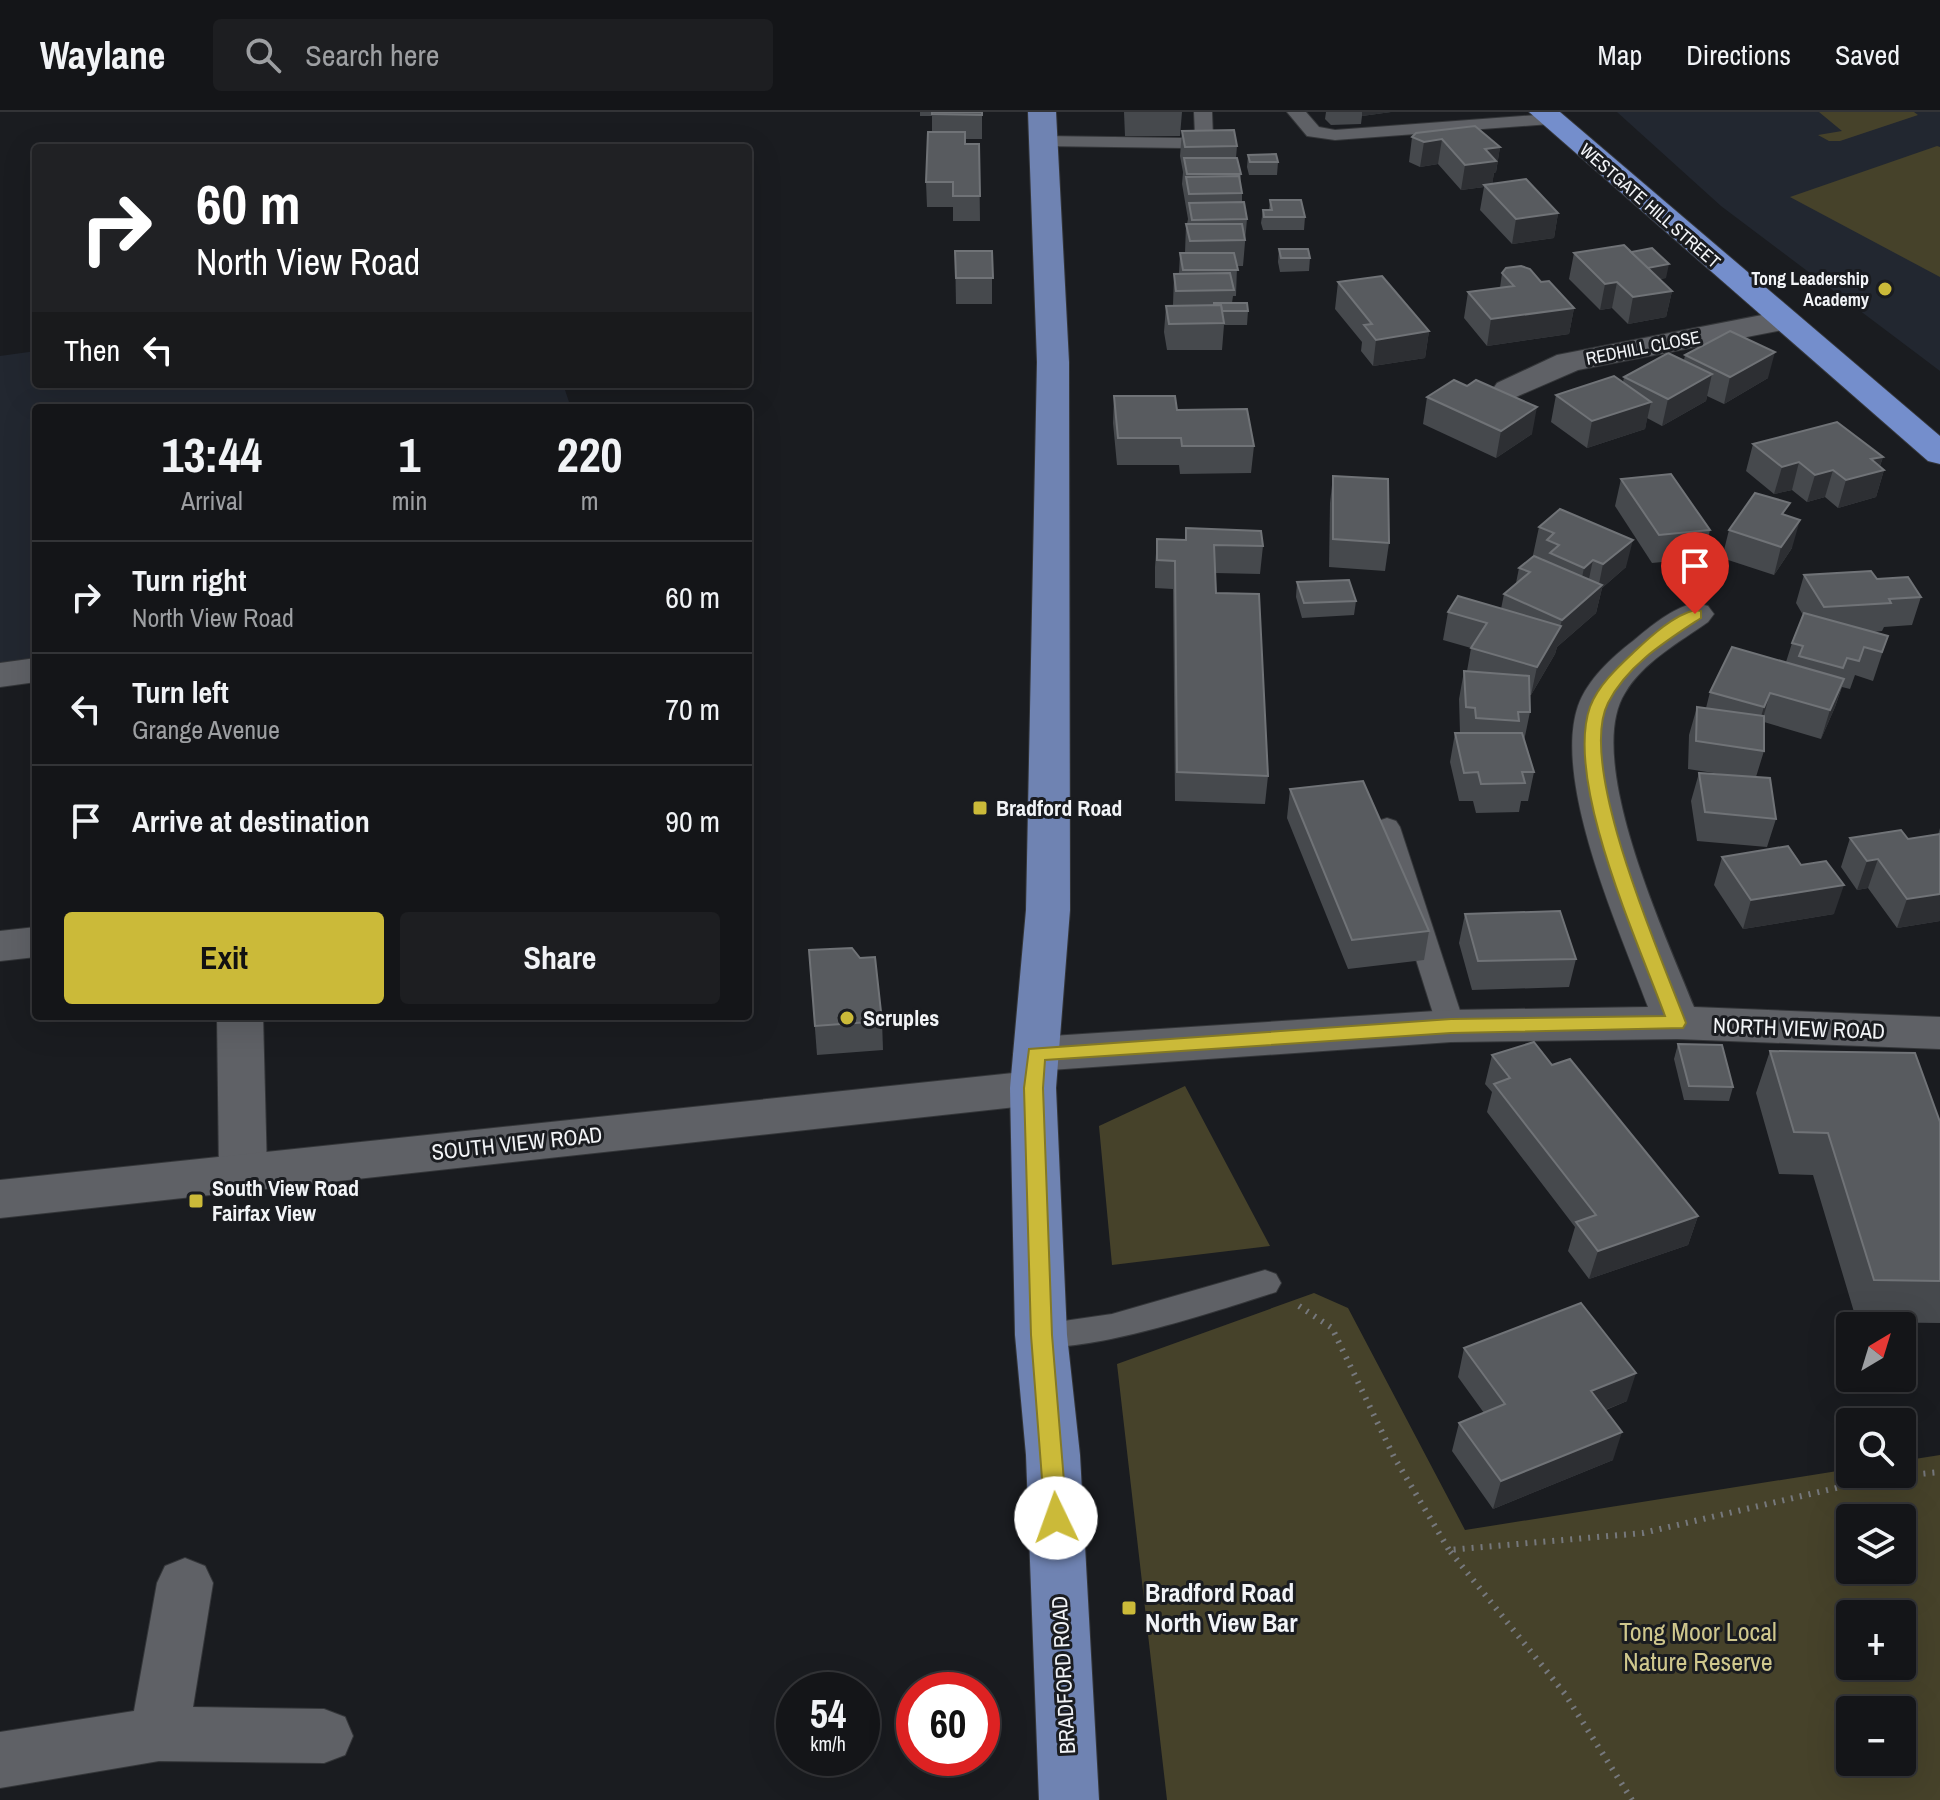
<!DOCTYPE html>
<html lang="en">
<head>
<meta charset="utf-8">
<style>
  body { margin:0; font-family:"Archivo Narrow",sans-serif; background:#1d1e21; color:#f1f3f6; height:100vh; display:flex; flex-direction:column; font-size:30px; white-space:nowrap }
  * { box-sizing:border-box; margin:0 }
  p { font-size:26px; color:#9d9fa2 }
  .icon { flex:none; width:44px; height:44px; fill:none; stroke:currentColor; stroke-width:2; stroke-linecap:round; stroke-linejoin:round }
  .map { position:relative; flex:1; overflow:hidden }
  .drawer { position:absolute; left:32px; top:292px; width:720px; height:616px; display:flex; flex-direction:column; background:#141518; border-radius:8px; box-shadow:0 8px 32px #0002,0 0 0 2px #333437 }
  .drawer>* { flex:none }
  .top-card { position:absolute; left:32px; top:32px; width:720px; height:244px; border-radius:8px; box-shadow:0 8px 32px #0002,0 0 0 2px #333437; background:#202124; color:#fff; overflow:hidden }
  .needle { width:52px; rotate:38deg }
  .fabs { position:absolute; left:1836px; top:1200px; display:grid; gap:16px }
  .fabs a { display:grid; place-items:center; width:80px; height:80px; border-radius:8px; background:#141518; box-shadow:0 8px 32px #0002,0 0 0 2px #333437; font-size:40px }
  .speed { position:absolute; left:776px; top:1560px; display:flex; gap:16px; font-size:40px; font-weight:700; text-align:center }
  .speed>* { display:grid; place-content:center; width:104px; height:104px; border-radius:50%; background:#141518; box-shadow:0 8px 32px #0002,0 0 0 2px #333437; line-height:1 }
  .speed small { font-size:20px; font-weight:400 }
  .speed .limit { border:12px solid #d22; background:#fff; color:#111 }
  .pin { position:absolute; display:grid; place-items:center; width:68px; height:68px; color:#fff; margin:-82px -34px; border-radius:50% 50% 50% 0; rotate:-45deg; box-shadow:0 0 8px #0007 }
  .pin .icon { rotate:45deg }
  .me { position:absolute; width:88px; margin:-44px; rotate:357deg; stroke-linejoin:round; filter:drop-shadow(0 0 6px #0008) }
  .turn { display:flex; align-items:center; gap:28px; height:168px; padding:0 32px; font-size:36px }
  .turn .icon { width:104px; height:104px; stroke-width:2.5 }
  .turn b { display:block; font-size:56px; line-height:68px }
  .then { display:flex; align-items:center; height:76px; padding:0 32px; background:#0003; gap:16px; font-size:30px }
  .eta { display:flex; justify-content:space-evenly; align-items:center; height:136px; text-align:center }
  .eta b { font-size:48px; font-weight:800; line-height:56px }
  .button { display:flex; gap:16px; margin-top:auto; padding:16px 32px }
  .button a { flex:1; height:92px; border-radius:8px; background:#cbba39; color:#111; font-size:32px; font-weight:800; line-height:92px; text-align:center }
  .button a+a { background:#1d1e21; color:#f1f3f6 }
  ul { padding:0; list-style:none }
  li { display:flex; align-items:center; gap:24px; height:112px; padding:0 32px; border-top:2px solid #333437 }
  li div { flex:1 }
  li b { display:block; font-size:30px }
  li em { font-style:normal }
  header { display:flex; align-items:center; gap:48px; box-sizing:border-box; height:112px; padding:0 40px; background:#141518; border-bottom:2px solid #333437 }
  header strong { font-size:38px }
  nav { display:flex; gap:44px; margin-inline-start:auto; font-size:28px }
  .search { width:560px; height:72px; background:#1d1e21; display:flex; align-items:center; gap:20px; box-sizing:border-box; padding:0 28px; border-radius:8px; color:#9d9fa2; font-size:30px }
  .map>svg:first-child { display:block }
</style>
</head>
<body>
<header>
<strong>Waylane</strong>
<div class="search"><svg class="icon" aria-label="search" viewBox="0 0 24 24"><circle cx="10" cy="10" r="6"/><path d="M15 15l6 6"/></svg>Search here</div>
<nav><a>Map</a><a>Directions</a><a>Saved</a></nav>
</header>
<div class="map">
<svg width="1940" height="1688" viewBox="0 0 1940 1688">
  <rect width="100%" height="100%" fill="#1a1c20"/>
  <g fill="#222730">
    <polygon points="1617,0 1940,0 1940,259 1721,94"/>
    <polygon points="36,239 36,272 563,272 571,296 36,296 36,550 0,556 0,244"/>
  </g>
  <g fill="#46422a" fill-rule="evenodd">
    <polygon points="1819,0 1914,0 1918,3 1840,29 1829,29 1818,23 1842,19"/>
    <polygon points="1937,34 1940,35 1940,165 1790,85"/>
    <polygon points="1185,974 1270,1134 1112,1153 1099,1014"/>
    <path d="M1314 1181 1348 1196 1465 1418 1850 1357V1362H1902V1349L1940 1343V1688H1167L1117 1252ZM1902 1406V1458H1850V1406ZM1902 1502V1554H1850V1502ZM1850 1598H1902V1650H1850Z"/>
  </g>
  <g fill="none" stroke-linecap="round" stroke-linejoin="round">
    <defs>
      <g id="service">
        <polygon points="1194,0 1212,0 1213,26 1210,30 1184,36 1043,34 1034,29 1043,24 1184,26 1195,23"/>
        <polygon points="1287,0 1306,0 1319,15 1335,18 1550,2 1559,7 1550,12 1335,28 1307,24"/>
        <polygon points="1387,706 1396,709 1400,715 1465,914 1461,921 1451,924 1441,921 1437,914 1374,715 1378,709"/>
        <path d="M1265 1158 1276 1162 1281 1171 1276 1180C1226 1196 1075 1247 1029 1232L1025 1223 1029 1214 1112 1202Z"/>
      </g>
      <g id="minor">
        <polygon points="1782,199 1793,202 1798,209 1793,216 1578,258 1509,288 1497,285 1492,278 1497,271 1557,243"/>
        <path d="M1695 491 1708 494 1714 502 1708 510C1680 530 1643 550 1625 581 1583 648 1667 826 1694 895L1940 905V937L1677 927 1451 930 1036 959 1020 954 1013 942 1020 930 1036 925 1451 898 1648 895C1621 821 1552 671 1578 594 1587 568 1612 545 1633 529 1651 514 1672 496 1695 491Z"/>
        <polygon points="36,546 36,570 0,575 0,551"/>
        <polygon points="36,815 36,845 0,849 0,819"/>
        <polygon points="217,904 263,904 267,1060 260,1073 243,1078 226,1073 219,1060"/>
        <polygon points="185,1446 205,1454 213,1471 193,1595 324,1597 345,1605 353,1624 345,1643 324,1651 159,1649 0,1676 0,1620 134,1599 157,1471 165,1454"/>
      </g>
      <polygon id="tertiary" points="1033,959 1049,964 1056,976 1049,988 1033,993 0,1106 0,1068"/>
      <polygon id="primary" points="1028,0 1056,0 1069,250 1070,798 1056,976 1067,1223 1080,1343 1099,1688 1039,1688 1026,1343 1015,1223 1010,976 1026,798 1037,250"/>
      <polygon id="trunk" points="1529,0 1560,0 1940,324 1940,352 1928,349"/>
    </defs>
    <use href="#service" stroke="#343639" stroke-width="2"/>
    <use href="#minor" stroke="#343639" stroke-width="2"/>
    <use href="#tertiary" stroke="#343639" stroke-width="2"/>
    <use href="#primary" stroke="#343639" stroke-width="2"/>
    <use href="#trunk" stroke="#343639" stroke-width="2"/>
    <g stroke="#76787c" stroke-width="6" stroke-dasharray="2 7" stroke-linecap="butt">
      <polyline points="1299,1194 1332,1216 1394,1345 1449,1438"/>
      <polyline points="1632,1688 1565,1582 1449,1438 1643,1421 1879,1366 1940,1360"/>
    </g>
    <use href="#service" fill="#5f6166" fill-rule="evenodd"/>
    <use href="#minor" fill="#5f6166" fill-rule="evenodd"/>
    <use href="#tertiary" fill="#5f6166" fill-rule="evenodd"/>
    <use href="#primary" fill="#6f83b2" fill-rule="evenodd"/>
    <use href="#trunk" fill="#748ecc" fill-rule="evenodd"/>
  </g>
  <g fill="#46494d">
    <polygon points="920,0 982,0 982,27 965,27 965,32 979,32 980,109 953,109 953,95 927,95 926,70 932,20 932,4 920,4"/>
    <polygon points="1124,0 1182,0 1180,24 1125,24"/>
    <polygon points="1326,0 1391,0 1362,4 1361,12 1331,13 1325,7"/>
    <polygon points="1182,19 1237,34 1236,46 1241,62 1240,71 1242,81 1242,90 1247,107 1243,154 1237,154 1236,184 1233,184 1232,191 1248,199 1247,213 1224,213 1222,238 1167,238 1164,220 1166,194 1173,193 1174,162 1179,161 1180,141 1185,141 1186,112 1187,112 1188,107 1182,72 1183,60 1180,44"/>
    <polygon points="1416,21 1500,35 1496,60 1494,61 1492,72 1558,101 1554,126 1512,132 1480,98 1484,75 1461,78 1438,52 1420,55 1409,50 1412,25"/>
    <polygon points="1248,43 1278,50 1277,63 1249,63 1247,55"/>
    <polygon points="1270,88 1305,105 1304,118 1263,118 1261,111 1263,98 1269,98"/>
    <polygon points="1279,137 1310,146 1309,159 1280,160 1278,150"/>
    <polygon points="955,139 992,139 992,192 956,192"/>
    <polygon points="1631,140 1666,166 1659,167 1672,179 1666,205 1628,212 1612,196 1600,198 1569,167 1574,141"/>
    <polygon points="1502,161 1541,170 1574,196 1569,222 1487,234 1464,206 1468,180 1500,176"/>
    <polygon points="1338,170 1429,219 1425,246 1373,254 1361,239 1362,230 1335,197"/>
    <polygon points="1685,243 1768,266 1724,292 1707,284 1706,289 1662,314 1647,306 1645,317 1587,336 1551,310 1556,283 1623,270 1624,265 1684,248"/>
    <polygon points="1467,274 1532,322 1496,346 1423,312 1427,285"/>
    <polygon points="1114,284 1177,298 1254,334 1251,361 1180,362 1179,353 1117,353 1113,311"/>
    <polygon points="1753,332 1883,345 1880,354 1884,358 1876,385 1838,396 1825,385 1807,390 1792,378 1774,382 1746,359"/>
    <polygon points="1333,364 1389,431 1385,459 1329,455 1330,391"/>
    <polygon points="1621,367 1710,418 1703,446 1652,451 1615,394"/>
    <polygon points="1539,415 1626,455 1602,476 1596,501 1557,535 1555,542 1531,583 1530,583 1530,600 1524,629 1534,660 1528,689 1521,689 1519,700 1476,701 1473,689 1459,689 1450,650 1455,621 1460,621 1459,587 1464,559 1467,559 1471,536 1443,528 1448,500 1501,497 1504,482 1516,471 1519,456 1543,447 1533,443"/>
    <polygon points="1186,416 1263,434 1260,462 1215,461 1216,481 1268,664 1265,692 1175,689 1173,477 1155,476 1155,455 1157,427 1186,428"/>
    <polygon points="1729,418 1792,436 1774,463 1722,446"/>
    <polygon points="1804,463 1877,467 1921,485 1912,513 1884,515 1882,519 1874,520 1888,524 1873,569 1855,563 1850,577 1842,575 1835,595 1821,627 1764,610 1764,639 1756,665 1776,707 1767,735 1697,729 1691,689 1699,661 1720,662 1688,657 1689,623 1697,595 1706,596 1710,580 1786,550 1792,531 1803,503 1796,491"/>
    <polygon points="1297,470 1356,489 1354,503 1302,506 1296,485"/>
    <polygon points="1290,677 1429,819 1424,848 1348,857 1287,706"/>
    <polygon points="1940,716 1940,809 1897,816 1868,776 1857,778 1841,755 1850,726 1908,727 1938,723"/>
    <polygon points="1722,745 1834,802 1743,817 1714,773"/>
    <polygon points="1465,802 1576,847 1569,875 1472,878 1459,831"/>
    <polygon points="809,838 882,909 883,938 817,943"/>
    <polygon points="1678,932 1733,975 1729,989 1684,988 1674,947"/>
    <polygon points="1770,939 1940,1010 1940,1211 1857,1210 1813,1063 1779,1062 1756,981"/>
    <polygon points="1492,943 1552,953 1698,1104 1688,1133 1589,1167 1568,1139 1575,1115 1487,1000 1492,980 1485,972"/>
    <polygon points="1464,1236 1627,1289 1606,1298 1613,1348 1493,1397 1452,1339 1459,1311 1484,1301 1458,1265"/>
  </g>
  <g fill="#2d2f33">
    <polygon points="1362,0 1391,0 1362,4"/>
    <polygon points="1442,27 1438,52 1420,55 1424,30"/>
    <polygon points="1500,35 1496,60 1494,61 1492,74 1484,73 1484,75 1461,78 1465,53 1485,37"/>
    <polygon points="1558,101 1554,126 1512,132 1516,107"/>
    <polygon points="1669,152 1666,166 1644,169 1647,156"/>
    <polygon points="1617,170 1612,196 1600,198 1605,172"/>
    <polygon points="1672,179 1666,205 1628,212 1633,185"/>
    <polygon points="1574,196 1569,222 1487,234 1491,207"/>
    <polygon points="1429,219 1425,246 1373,254 1376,228"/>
    <polygon points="1775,240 1768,266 1724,292 1730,265"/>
    <polygon points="1712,262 1706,289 1662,314 1668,287"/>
    <polygon points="1651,290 1645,317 1587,336 1592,309"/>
    <polygon points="1537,295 1532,322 1496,346 1501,319"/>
    <polygon points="1883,345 1878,359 1884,358 1876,385 1838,396 1846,368 1871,347"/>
    <polygon points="1799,350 1792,378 1774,382 1782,355"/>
    <polygon points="1833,358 1825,385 1807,390 1815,363"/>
    <polygon points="1800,408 1792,436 1774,463 1781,435"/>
    <polygon points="1633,428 1626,455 1602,476 1596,501 1557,535 1555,542 1531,583 1537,555 1560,515 1562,508 1598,477 1603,452"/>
    <polygon points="1593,448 1587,476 1578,484 1584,456"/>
    <polygon points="1844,567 1835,595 1821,627 1830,598"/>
    <polygon points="1770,581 1762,610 1755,624 1764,595"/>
    <polygon points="1878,747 1868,776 1857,778 1867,749"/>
    <polygon points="1844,773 1834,802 1743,817 1751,788"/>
    <polygon points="1940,782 1940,809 1897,816 1907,787"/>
    <polygon points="1698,1104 1688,1133 1589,1167 1598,1139"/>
    <polygon points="1636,1261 1627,1289 1582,1307 1591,1279"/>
    <polygon points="1622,1320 1613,1348 1493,1397 1501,1369"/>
  </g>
  <g fill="#585b5f" stroke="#707377" stroke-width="2">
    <polygon points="932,0 982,0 982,3 932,2"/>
    <polygon points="1475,14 1500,35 1485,37 1496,49 1465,53 1442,27 1424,30 1412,25 1416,21"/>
    <polygon points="1234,18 1237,34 1185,35 1182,19"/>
    <polygon points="928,20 965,20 965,32 979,32 980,84 953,84 953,70 926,70"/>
    <polygon points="1276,42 1278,50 1250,50 1248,43"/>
    <polygon points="1184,46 1237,46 1241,62 1187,62"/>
    <polygon points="1239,64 1242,81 1189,82 1186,65"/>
    <polygon points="1526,67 1558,101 1516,107 1484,73"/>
    <polygon points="1270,88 1301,88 1305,105 1264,105 1263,98 1272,98"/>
    <polygon points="1244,90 1247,107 1192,108 1189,91"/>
    <polygon points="1186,112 1242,112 1245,128 1190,129"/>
    <polygon points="1624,133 1672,179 1633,185 1617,170 1605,172 1574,141"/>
    <polygon points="1652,136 1669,152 1648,156 1631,140"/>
    <polygon points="1279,137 1308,137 1310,146 1281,146"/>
    <polygon points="955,139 992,139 993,166 956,166"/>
    <polygon points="1180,141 1234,141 1238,158 1183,158"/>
    <polygon points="1521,154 1530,157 1541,170 1549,169 1574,196 1491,207 1468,180 1514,174 1502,161 1506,156"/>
    <polygon points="1230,161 1234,178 1176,179 1174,162"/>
    <polygon points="1382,164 1429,219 1376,228 1364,213 1372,212 1338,170"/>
    <polygon points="1214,191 1247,191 1248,199 1222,199 1221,193 1214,193"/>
    <polygon points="1221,193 1224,211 1169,212 1166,194"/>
    <polygon points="1730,219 1775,240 1730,265 1685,243"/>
    <polygon points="1668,241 1712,262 1668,287 1624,265"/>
    <polygon points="1614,264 1651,290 1592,309 1556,283"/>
    <polygon points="1454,268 1467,274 1476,268 1537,295 1501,319 1427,285"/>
    <polygon points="1114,284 1175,284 1177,298 1247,297 1254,334 1182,334 1181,326 1118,326"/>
    <polygon points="1837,310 1883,345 1871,347 1884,358 1846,368 1833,358 1815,363 1799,350 1782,355 1753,332"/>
    <polygon points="1671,362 1710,418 1659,423 1621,367"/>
    <polygon points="1333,364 1388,367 1389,431 1333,427"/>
    <polygon points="1755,381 1790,391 1782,402 1800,408 1781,435 1729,418"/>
    <polygon points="1560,397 1633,428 1603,452 1593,448 1584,456 1550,441 1559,433 1547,428 1554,421 1539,415"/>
    <polygon points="1186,416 1261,419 1263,434 1214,433 1216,481 1259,482 1268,664 1177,660 1175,449 1157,448 1157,427 1186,428"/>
    <polygon points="1534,444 1602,473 1562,508 1504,482 1530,460 1519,456"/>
    <polygon points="1871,459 1877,467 1908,465 1921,485 1889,487 1891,491 1824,495 1804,463"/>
    <polygon points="1349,468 1356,489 1304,491 1297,470"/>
    <polygon points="1458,484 1561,514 1537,555 1471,536 1487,511 1448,500"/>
    <polygon points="1804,501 1888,524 1882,540 1864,535 1859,549 1847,546 1843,556 1799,544 1803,534 1792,531"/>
    <polygon points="1732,535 1844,567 1830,598 1770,581 1764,595 1710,580"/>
    <polygon points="1464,559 1529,564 1530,600 1518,600 1519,609 1476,606 1475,596 1466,595"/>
    <polygon points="1697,595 1764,604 1764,639 1696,629"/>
    <polygon points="1455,621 1522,621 1534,660 1522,660 1525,671 1481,672 1478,660 1464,661"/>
    <polygon points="1699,661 1770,666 1776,707 1705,700"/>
    <polygon points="1363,669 1429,819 1352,828 1290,677"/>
    <polygon points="1901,718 1908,727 1940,722 1940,782 1907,787 1878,747 1867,749 1850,726"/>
    <polygon points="1788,734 1801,753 1826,749 1844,773 1751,788 1722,745"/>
    <polygon points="1560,799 1576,847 1478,849 1465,802"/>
    <polygon points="852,836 860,846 875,845 882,909 815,914 809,838"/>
    <polygon points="1534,930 1552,953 1570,947 1698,1104 1598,1139 1576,1110 1596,1103 1494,972 1510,966 1492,943"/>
    <polygon points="1678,932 1722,933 1733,975 1689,974"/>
    <polygon points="1770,939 1915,941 1940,1010 1940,1169 1874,1168 1828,1021 1794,1020"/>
    <polygon points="1581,1191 1636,1261 1591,1279 1622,1320 1501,1369 1459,1311 1505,1292 1464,1236"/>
  </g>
  <path fill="#cbba39" stroke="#847925" stroke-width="2" d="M1695 498 1701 499V506C1666 529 1627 553 1608 591 1576 654 1661 844 1686 911L1683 916 1451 921 1045 948 1043 976 1052 1223 1067 1406 1064 1413 1056 1416 1048 1413 1045 1406 1031 1223 1024 976 1029 937 1451 907 1665 904C1638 830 1564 669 1590 595 1598 573 1619 554 1635 539 1651 524 1674 503 1695 498Z"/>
  <g fill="#cbba39" stroke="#1a1c20" stroke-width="3">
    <circle cx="1885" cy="177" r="8"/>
    <rect x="972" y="688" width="16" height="16" rx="4"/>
    <circle cx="847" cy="906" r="8"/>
    <rect x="188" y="1081" width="16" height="16" rx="4"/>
    <rect x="1121" y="1488" width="16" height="16" rx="4"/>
  </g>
  <g text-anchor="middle" stroke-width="6" stroke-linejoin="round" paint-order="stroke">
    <g font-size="18" fill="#f2f4f7" stroke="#1a1c20">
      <text transform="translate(1650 94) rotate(41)" y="6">WESTGATE HILL STREET</text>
      <text transform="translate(1643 236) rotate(-11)" y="6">REDHILL CLOSE</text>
    </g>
    <g font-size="18" font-weight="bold" fill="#f2f4f7" stroke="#1a1c20" text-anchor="end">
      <text x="1869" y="173">Tong Leadership<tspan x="1869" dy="21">Academy</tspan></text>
    </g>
    <g font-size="22" font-weight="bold" fill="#f2f4f7" stroke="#1a1c20" text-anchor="start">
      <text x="996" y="704">Bradford Road</text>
      <text x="863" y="914">Scruples</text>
      <text x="212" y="1084">South View Road<tspan x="212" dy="25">Fairfax View</tspan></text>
    </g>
    <g font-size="22" fill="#f2f4f7" stroke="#1a1c20">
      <text transform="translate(1799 916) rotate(2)" y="8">NORTH VIEW ROAD</text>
      <text transform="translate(517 1031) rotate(-6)" y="8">SOUTH VIEW ROAD</text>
      <text transform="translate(1063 1563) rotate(-93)" y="8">BRADFORD ROAD</text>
    </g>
    <g font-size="26" font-weight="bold" fill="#f2f4f7" stroke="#1a1c20" text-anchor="start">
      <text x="1145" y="1490">Bradford Road<tspan x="1145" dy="30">North View Bar</tspan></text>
    </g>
    <g font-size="26" fill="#cfc78d" stroke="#1a1c20">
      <text x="1698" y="1529">Tong Moor Local<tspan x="1698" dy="30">Nature Reserve</tspan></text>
    </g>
  </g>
</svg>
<div class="fabs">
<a><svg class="needle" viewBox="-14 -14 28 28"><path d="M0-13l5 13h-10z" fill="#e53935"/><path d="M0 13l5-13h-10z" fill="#9d9fa2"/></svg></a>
<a><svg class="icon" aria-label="search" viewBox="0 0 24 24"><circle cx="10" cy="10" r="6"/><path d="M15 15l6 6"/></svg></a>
<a><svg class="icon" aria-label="layers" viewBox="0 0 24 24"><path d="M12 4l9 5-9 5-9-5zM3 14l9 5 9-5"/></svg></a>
<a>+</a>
<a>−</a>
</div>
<div class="speed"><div>54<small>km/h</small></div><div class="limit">60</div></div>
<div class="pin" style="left:1695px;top:502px;background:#d93025"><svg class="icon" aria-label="arrive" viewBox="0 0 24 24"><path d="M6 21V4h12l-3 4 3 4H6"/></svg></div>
<svg class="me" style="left:1056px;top:1406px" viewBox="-20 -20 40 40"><circle r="19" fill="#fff"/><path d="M0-13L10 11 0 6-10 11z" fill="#cbba39"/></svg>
<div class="top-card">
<div class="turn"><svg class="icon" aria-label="right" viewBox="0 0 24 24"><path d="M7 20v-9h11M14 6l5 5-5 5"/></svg><div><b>60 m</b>North View Road</div></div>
<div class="then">Then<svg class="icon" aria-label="left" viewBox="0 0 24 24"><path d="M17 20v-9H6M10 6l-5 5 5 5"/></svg></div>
</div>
<section class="drawer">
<div class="eta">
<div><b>13:44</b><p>Arrival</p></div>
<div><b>1</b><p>min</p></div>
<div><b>220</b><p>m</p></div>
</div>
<ul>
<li><svg class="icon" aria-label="right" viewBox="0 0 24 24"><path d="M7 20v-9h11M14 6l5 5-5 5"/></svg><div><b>Turn right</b><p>North View Road</p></div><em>60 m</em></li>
<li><svg class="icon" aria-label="left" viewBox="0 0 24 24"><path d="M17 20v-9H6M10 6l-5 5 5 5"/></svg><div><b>Turn left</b><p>Grange Avenue</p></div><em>70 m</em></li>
<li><svg class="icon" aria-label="arrive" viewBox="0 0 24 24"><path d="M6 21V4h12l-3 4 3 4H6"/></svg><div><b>Arrive at destination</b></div><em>90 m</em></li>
</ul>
<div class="button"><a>Exit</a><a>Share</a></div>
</section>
</div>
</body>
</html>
